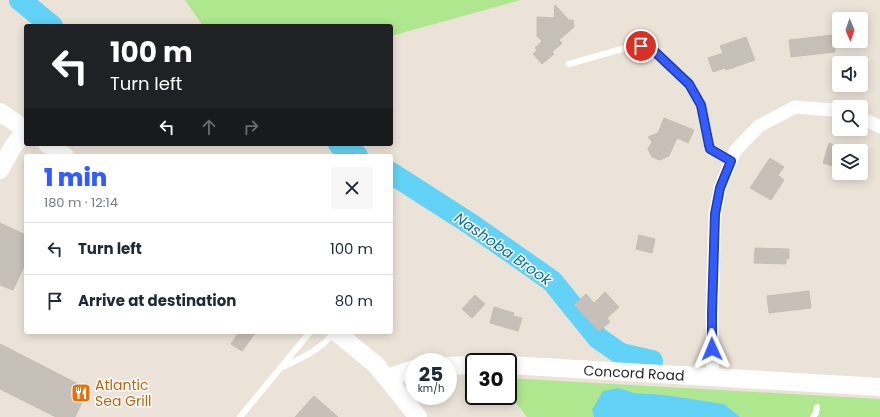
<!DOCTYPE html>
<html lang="en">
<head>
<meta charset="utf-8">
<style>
  body { margin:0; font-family:Poppins,sans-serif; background:#f6f6f7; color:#1f2937; height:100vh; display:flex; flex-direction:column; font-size:15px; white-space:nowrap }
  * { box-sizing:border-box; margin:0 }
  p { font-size:13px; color:#747a83 }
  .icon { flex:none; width:22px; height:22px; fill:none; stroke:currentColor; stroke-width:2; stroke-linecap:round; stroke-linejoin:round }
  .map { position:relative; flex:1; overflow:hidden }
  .side { position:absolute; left:24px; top:154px; width:369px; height:180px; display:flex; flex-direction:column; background:#fff; border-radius:4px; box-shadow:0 2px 10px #0003 }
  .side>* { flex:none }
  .guide { position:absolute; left:24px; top:24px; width:369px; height:122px; border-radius:4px; box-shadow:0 2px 10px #0003; background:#202124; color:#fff; overflow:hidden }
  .needle { width:26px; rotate:178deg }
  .controls { position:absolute; left:832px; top:12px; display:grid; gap:8px }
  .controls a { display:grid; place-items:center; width:36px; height:36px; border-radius:4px; background:#fff; box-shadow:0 2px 10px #0003; font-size:20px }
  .speed { position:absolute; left:405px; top:353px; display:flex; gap:8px; font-size:20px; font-weight:700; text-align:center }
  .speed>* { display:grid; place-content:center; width:52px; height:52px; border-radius:50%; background:#fff; box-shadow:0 2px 10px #0003; line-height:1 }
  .speed small { font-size:10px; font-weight:400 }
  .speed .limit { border:2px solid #111; border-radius:6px; background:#fff; color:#111 }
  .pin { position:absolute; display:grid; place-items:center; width:34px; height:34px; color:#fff; margin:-17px; border:2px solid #fff; border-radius:50%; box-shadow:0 1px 4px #0007 }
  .me { position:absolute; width:44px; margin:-22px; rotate:359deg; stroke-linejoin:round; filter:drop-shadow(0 0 3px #0008) }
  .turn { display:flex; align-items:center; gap:14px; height:84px; padding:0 20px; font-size:18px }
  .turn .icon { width:52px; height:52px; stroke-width:2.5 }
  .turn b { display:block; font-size:28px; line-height:34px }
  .lanes { display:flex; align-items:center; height:38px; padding:0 20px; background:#0003; justify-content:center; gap:20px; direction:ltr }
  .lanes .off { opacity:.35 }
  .round { display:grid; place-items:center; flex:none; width:42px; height:42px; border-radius:4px; background:#f6f6f7 }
  .overview { display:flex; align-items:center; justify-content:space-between; height:68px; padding:0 20px }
  h1 { font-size:24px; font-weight:800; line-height:30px; color:#325cff }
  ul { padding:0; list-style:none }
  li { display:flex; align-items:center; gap:12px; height:52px; padding:0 20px; border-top:1px solid #e0e1e3 }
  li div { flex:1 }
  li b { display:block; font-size:15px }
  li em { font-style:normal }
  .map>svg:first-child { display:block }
</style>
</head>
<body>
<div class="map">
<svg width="880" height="417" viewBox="0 0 880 417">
  <rect width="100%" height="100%" fill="#ece3d8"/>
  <g fill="#afe78f">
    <polygon points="185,0 521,0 391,36 391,26 203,26"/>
    <polygon points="508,378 880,399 880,417 740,417 724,404 666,395 634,393 619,388 592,410 594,417 527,417 508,393"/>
  </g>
  <polygon fill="#62d3f7" points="619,388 634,393 666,395 724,404 740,417 594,417 592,410 603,391"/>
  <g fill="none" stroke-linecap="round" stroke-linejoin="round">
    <g stroke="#62d3f7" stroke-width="22">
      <polyline points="20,0 52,26"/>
      <polyline points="339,144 344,149 357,156"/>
      <polyline points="391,173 472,225 552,281 598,338 621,354 652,361"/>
    </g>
  </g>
  <g fill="#c7c0b8" stroke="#c7bfb2">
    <polygon points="555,5 569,20 573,20 574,27 559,40 562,43 552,52 554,54 542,64 533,54 537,50 535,48 542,41 537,36 537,17 554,18"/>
    <polygon points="833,35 835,52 791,57 789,40"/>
    <polygon points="746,37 755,60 726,70 725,68 713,72 708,58 723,53 720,46"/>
    <polygon points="664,118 694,130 688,143 677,138 669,156 660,160 652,157 648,149 652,142 648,137 658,133"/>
    <polygon points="829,143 839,147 839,168 823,163"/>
    <polygon points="770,158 784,167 778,175 784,180 771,200 750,188"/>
    <polygon points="0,223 26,235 26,262 13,290 0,285"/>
    <polygon points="639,235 655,239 652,253 636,249"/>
    <polygon points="755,248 789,249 789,259 786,258 786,264 754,263"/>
    <polygon points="809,291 811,308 769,313 767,296"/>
    <polygon points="605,292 619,307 607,318 610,322 599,331 574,305 586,294 594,303"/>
    <polygon points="475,295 485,304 472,318 462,309"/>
    <polygon points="494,307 514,313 513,316 522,318 518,331 490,323"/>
    <polygon points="239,332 256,332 242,351 231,344"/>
    <polygon points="0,344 88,389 75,417 56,417 0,389"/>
    <polygon points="314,396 338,417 295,417"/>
  </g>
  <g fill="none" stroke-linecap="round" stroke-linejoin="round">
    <g stroke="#fff" stroke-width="6">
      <polyline points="569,64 625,48 641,46 653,51 689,84 701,105 710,149 731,161"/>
      <path d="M283 367C302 358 320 350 334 333"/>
      <polyline points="240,417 310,332"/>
      <polyline points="813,417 816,413 817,407"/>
    </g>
    <g stroke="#fff" stroke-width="13">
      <polyline points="861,118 880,127"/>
      <polyline points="713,377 712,314 715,214 720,188 735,151 759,126 795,107 833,110 839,112"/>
    </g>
    <g stroke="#fff" stroke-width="18">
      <polyline points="0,112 26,130"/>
      <polyline points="47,144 65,156"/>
      <polyline points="0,170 12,148 26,129"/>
      <polyline points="336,332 376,365 418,417"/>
      <polyline points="508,365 880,387"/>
      <polyline points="448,366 474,365"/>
      <polyline points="387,378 414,369"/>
    </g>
  </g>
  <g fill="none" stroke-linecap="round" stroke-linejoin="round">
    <defs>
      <polyline id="route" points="641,46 654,51 689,84 701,105 709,145 710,149 731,161 720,188 715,214 712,314 712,349"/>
    </defs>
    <use href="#route" stroke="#203ca6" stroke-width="10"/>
    <use href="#route" stroke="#325cff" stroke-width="7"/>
  </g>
  <defs>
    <symbol id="restaurant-square" viewBox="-11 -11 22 22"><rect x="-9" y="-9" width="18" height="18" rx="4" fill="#e8710a" stroke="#fff"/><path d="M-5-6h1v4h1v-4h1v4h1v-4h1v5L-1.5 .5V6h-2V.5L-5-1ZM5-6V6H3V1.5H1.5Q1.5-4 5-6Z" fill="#fff"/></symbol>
  </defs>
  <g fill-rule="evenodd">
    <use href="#restaurant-square" x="70" y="382" width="22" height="22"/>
  </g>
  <g text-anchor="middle" stroke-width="3" stroke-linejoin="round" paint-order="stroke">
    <g font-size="14" fill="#282828" stroke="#fff">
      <text transform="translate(634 373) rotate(3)" y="5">Concord Road</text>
    </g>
    <g font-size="14" fill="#c56008" stroke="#fff" text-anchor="start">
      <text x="95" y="390">Atlantic<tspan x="95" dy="16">Sea Grill</tspan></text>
    </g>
    <g font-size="15" font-style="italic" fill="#036ea0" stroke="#fff">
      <text transform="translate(503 249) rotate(35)" y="5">Nashoba Brook</text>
    </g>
  </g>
</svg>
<div class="controls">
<a><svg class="needle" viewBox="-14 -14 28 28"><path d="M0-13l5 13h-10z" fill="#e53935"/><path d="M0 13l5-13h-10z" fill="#747a83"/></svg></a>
<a><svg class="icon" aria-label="sound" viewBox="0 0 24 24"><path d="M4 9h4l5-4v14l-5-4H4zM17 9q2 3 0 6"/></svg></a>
<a><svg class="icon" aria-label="search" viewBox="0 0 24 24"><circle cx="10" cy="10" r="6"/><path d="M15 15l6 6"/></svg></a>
<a><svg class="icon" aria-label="layers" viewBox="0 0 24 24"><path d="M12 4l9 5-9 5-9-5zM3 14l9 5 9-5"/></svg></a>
</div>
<div class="speed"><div>25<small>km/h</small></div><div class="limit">30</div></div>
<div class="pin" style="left:641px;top:46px;background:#d93025"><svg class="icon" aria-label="arrive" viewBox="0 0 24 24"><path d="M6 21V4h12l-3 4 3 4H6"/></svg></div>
<svg class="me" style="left:712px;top:349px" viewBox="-20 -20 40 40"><path d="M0-17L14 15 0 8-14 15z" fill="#325cff" stroke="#fff" stroke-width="4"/></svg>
<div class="guide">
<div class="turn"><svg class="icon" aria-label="left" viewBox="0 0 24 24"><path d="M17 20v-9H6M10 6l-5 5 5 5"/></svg><div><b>100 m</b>Turn left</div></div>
<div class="lanes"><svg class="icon" aria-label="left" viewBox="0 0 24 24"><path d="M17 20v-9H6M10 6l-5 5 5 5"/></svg><svg class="icon off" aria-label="ahead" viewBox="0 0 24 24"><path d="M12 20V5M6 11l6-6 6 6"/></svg><svg class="icon off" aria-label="right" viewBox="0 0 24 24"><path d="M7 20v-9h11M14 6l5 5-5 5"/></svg></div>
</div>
<section class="side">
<div class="overview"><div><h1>1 min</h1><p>180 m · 12:14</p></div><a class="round"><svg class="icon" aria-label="close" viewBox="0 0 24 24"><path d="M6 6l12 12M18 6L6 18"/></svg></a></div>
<ul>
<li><svg class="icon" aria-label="left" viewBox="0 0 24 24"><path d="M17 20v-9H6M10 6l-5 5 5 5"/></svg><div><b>Turn left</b></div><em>100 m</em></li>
<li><svg class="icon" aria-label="arrive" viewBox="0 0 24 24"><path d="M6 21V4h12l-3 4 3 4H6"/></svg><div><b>Arrive at destination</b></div><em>80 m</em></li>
</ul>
</section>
</div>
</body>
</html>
